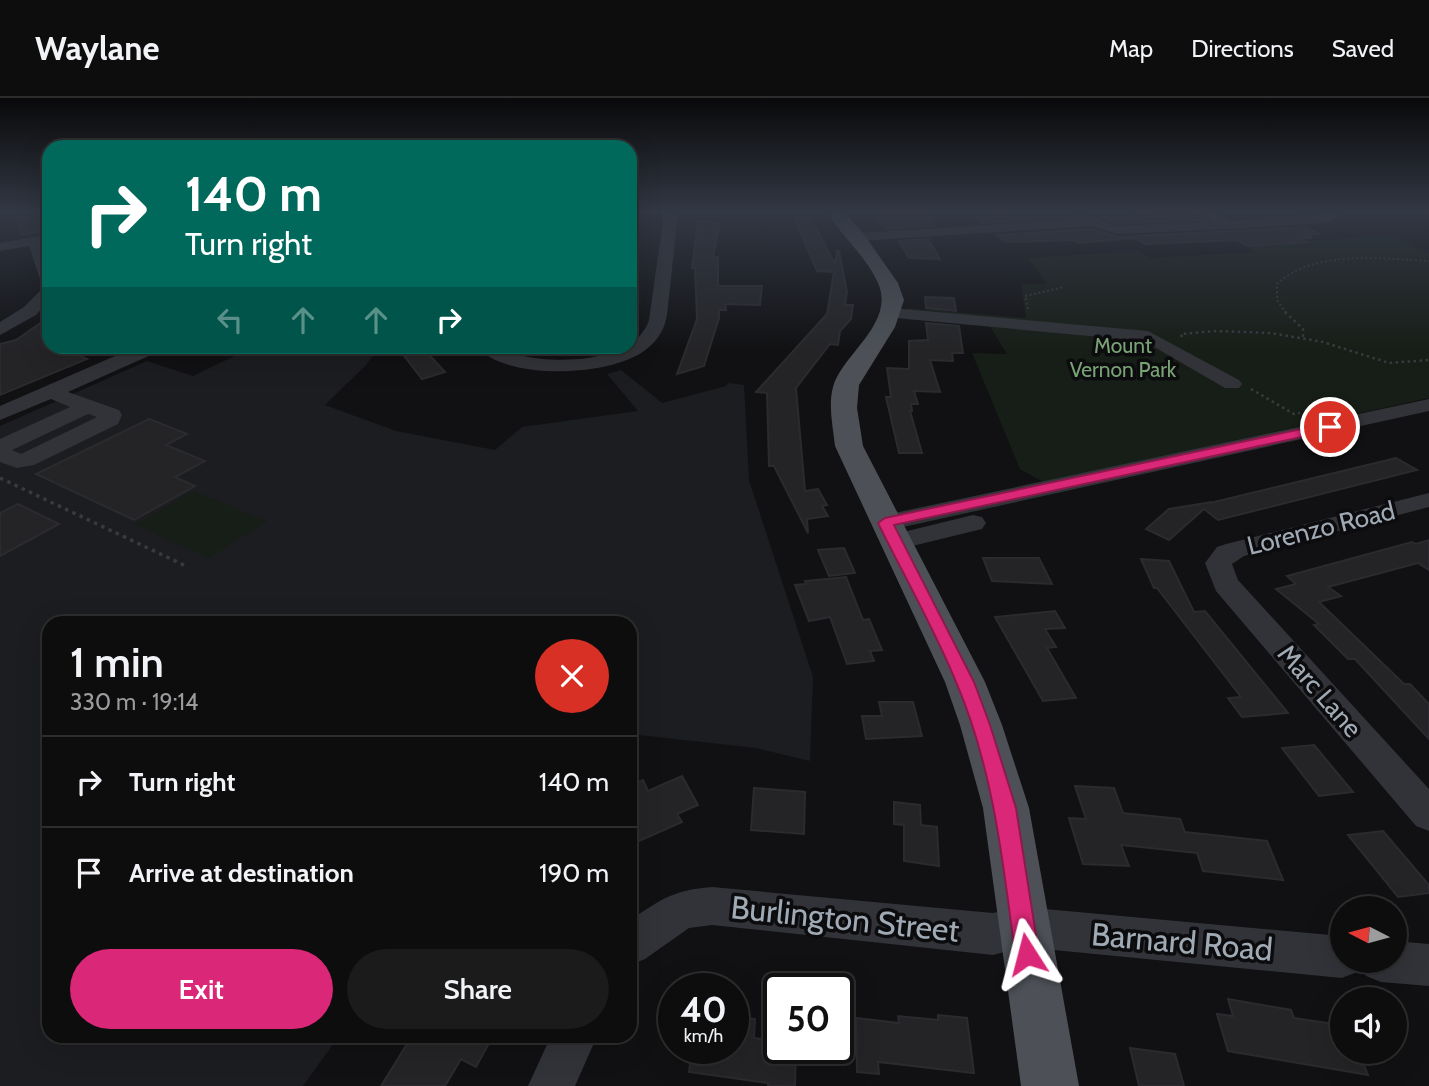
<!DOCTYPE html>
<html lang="en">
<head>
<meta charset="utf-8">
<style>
  body { margin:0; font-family:Cabin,sans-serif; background:#1b1b1c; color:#f1f3f6; height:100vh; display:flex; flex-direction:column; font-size:26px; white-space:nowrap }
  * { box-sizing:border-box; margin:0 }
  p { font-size:23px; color:#9a9c9e }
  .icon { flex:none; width:38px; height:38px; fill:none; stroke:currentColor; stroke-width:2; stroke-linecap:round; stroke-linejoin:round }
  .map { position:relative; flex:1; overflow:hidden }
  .details { position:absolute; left:42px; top:518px; width:595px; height:427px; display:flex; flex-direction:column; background:#0d0d0e; border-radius:21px; box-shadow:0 7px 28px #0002,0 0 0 2px #2d2d2e }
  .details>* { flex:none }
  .banner { position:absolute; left:42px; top:42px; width:595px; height:214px; border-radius:21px; box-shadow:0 7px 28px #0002,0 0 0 2px #2d2d2e; background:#00695c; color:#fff; overflow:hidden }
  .needle { width:46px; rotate:276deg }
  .tools { position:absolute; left:1330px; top:798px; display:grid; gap:14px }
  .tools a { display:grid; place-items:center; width:77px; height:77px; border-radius:50%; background:#0d0d0e; box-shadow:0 7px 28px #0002,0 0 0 2px #2d2d2e; font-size:35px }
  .speed { position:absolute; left:658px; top:875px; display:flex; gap:14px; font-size:35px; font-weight:700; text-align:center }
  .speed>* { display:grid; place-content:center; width:91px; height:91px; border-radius:50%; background:#0d0d0e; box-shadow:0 7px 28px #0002,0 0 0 2px #2d2d2e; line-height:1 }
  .speed small { font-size:18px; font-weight:400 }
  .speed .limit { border:4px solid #111; border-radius:10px; background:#fff; color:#111 }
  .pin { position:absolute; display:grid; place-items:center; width:60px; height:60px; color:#fff; margin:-30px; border:4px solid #fff; border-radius:50%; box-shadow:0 2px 7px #0007 }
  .me { position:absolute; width:77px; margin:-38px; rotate:351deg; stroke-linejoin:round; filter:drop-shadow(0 0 5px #0008) }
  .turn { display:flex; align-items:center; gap:24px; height:147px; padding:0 28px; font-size:32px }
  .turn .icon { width:91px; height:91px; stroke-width:2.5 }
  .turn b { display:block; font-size:49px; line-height:60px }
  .lanes { display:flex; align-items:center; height:66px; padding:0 28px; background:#0003; justify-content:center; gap:35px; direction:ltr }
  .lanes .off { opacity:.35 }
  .round { display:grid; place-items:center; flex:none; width:74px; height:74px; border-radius:37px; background:#1b1b1c }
  .headline { display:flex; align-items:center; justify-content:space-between; height:119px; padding:0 28px }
  h1 { font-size:42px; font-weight:600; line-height:52px }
  .primary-button { display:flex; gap:14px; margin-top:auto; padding:14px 28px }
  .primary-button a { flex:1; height:80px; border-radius:42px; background:#db2777; color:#fff; font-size:28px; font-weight:600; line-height:80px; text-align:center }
  .primary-button a+a { background:#1b1b1c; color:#f1f3f6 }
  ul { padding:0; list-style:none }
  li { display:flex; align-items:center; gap:21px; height:91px; padding:0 28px; border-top:2px solid #2d2d2e }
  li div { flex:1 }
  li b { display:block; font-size:26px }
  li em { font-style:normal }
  header { display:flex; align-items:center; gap:42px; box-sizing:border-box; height:98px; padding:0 35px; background:#0d0d0e; border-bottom:2px solid #2d2d2e }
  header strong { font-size:33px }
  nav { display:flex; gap:38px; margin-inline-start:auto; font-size:24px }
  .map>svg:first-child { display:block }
</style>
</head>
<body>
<header>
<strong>Waylane</strong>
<nav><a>Map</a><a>Directions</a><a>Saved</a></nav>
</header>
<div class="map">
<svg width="1429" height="988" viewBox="0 0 1429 988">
  <rect width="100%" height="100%" fill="#111113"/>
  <polygon fill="#1c1d20" points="253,249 379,249 366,267 325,307 396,333 495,352 522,329 638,313 607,276 621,272 662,305 726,288 729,285 744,287 749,382 813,579 810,663 756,650 630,636 630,525 49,525 49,938 339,938 303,988 0,988 0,328 147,263 193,278"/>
  <g fill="#171e17">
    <polygon points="1392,137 1429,154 1429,300 1043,384 1020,371 972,255 1007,256 989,227 902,221 907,210 1026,220 1021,186 1047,186 1028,160 1139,153 1150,160 1255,154 1244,147"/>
    <polygon points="193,393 267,423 209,460 135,427"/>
  </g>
  <g fill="#242427" stroke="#2b2b2f" stroke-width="2">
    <polygon points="15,115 44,115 49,132 21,137"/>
    <polygon points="792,115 808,115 835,166 837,153 839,153 847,194 845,207 853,207 851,221 840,233 838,247 830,246 796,290 805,393 818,391 827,407 822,408 828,418 807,421 808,435 774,368 769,368 767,295 756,294 827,216 834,174 817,173"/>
    <polygon points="871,115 933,115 934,128 886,131"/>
    <polygon points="1000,115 1072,115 1074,119 982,125 971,116"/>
    <polygon points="1089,115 1124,115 1131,119 1198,116 1205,122 1118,125"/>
    <polygon points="698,123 720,124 713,159 718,159 718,188 762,188 760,207 725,206 726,212 719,212 719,220 704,268 677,276 697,221 695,170 692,170"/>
    <polygon points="1304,129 1320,136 1305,137 1312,140 1301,141 1307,144 1248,148 1237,142 1145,146 1135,140 1079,145 1075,142 1006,144 997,137 1092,131 1118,139"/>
    <polygon points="928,141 940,161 909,160 899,143"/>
    <polygon points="925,199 954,200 956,213 926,210"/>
    <polygon points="49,219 49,248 59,248 87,261 0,297 0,246 16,242"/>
    <polygon points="926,225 959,228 963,255 952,255 953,263 930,262 940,294 914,293 918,306 911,306 912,313 910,313 922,355 899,355 886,299 891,299 887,270 909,271 909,243 928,242"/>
    <polygon points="423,250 445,274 422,281 402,255"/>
    <polygon points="149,321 187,336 166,347 205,363 175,379 195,388 134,422 36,376"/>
    <polygon points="1396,360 1417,372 1218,422 1204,411 1169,442 1146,431 1169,411 1212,404 1210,405"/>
    <polygon points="18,406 59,426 0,458 0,415"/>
    <polygon points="1429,442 1429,472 1418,465 1328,489 1341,498 1319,504 1404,586 1410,586 1429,606 1429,641 1355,561 1348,561 1314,527 1319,526 1276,491 1296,486 1287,478 1412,444 1416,446"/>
    <polygon points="844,450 855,475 829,478 818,452"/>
    <polygon points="983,460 1039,460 1052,486 992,483"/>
    <polygon points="1141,461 1169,463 1194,514 1205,513 1288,615 1242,619 1228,600 1241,599 1157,490 1154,490"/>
    <polygon points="846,479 863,522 869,521 882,552 870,553 874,563 847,566 830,519 809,523 795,487 806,486 805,483"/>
    <polygon points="1055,513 1065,530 1045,531 1056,549 1047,550 1076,600 1043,603 995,519"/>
    <polygon points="879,604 913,604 922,638 866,641 862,618 882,618"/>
    <polygon points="1314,647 1353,694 1319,698 1282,650"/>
    <polygon points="682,678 698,707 677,716 682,724 630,747 630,688 643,682 648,693"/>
    <polygon points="1075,688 1114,690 1123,715 1180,721 1185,734 1267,743 1283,782 1203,773 1197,755 1121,747 1129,768 1083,766 1069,720 1086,721"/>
    <polygon points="754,690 805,694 804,736 751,732"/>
    <polygon points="894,704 920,707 921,727 937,729 939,768 904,763 904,727 894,726"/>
    <polygon points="1383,733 1429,787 1429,795 1398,799 1348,737"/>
    <polygon points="1228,901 1291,912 1294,920 1342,927 1342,954 1359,954 1368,977 1228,953 1217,916 1233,918"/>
    <polygon points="938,917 967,920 974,975 878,964 879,976 857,974 856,920 899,925 898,918 938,922"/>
    <polygon points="733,918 755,921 754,940 779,943 779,950 796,950 795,988 768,988 768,985 689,974 692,950 733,950"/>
    <polygon points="412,938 493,938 476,969 461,961 445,988 381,988"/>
    <polygon points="1130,950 1175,956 1184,988 1139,988"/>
  </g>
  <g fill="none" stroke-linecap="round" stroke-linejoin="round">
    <g stroke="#373b3f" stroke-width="2" stroke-dasharray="2 2.5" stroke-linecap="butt">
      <polyline points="1028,211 1025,198 1064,189"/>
      <path d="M1286 215 1277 202V186C1314 151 1382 161 1429 163"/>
    </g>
    <g stroke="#373b3f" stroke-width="2.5" stroke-dasharray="2.5 3.5" stroke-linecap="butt">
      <polyline points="1285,214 1303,231 1303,240"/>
      <polyline points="1182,239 1181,236 1216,233 1271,235 1323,244 1389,265 1429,262"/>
      <polyline points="1251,291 1294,316 1300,315"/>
    </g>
    <polyline stroke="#373b3f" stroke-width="3.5" stroke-dasharray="3.5 4.5" stroke-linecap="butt" points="0,380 188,469"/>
    <g fill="#313338" fill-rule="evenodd">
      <path d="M664 115H678L667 217C665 229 659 241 649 249 617 279 506 284 476 248 483 248 491 247 498 248 506 250 515 256 523 258 561 266 636 264 649 222Z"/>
      <path d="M1074 115C1091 115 1101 124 1118 128L1212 124 1200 115H1216L1232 123 1330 115 1346 116 1327 125 1230 131 1118 136 1092 128 857 143 850 139 857 135 1080 121Z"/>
      <polygon points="49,136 49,144 43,145 49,162 49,202 36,217 0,237 0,224 24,209 45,188 41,184 29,148 0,153 0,145"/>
      <polygon points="891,210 1148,233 1239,282 1242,286 1239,290 1225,290 1144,243 885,219 882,215"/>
      <path d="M138 248H164L162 252 68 294 119 312 122 317 118 326 34 367 17 370 0 364V341L70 309 51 301 0 322V308ZM88 316 97 319 21 356 12 352Z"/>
      <polygon points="1429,301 1429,313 885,433 876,431 872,425 876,419 885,417"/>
      <polygon points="1429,395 1429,409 1244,458 1232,466 1238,482 1429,691 1429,733 1416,728 1216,493 1205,465 1217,449 1226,446"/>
      <polygon points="973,417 982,419 986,425 982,431 896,452 887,450 883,444 887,438"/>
      <path d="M712 789 993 815 1023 809 1342 838V863H1395V843L1429 846V888L1381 884 1366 878 1361 865 1357 874 1342 880 1023 849 993 857 712 827 689 830 645 861 630 867V822C662 801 673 792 712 789Z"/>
      <polygon points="551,938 597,938 575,988 528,988"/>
    </g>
    <path fill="#4d5157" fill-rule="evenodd" d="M828 115H845L863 135 898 185 904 202 895 229 859 287 857 310 863 348 985 584 1002 627 1029 710 1079 988H1021L983 710 960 627 945 584 835 348C833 329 828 308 833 289 842 256 896 225 878 185 866 158 842 139 828 115Z"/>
  </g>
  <linearGradient id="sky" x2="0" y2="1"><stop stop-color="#09090a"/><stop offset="0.45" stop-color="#323844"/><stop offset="1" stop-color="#323844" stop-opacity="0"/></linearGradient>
  <rect width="1429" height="253" fill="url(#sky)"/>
  <path fill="#db2777" stroke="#8e194d" stroke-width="2" d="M1330 325 1334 327V332L894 427 974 584 990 627 1016 710 1039 856 1035 864 1027 867 1019 864 1015 856C1003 763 993 670 956 584 934 530 904 478 878 425L885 420Z"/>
  <g text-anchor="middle" stroke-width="7" stroke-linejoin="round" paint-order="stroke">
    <g font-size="21" fill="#79a275" stroke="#0c0c0e">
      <text x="1123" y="255">Mount<tspan x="1123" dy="24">Vernon Park</tspan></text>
    </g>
    <g font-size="26" fill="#a0aab5" stroke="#0c0c0e">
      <text transform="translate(1321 430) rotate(-14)" y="9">Lorenzo Road</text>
      <text transform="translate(1320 593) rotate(49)" y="9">Marc Lane</text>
    </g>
    <g font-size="32" fill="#a0aab5" stroke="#0c0c0e">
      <text transform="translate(845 821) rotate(6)" y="11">Burlington Street</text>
      <text transform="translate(1182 844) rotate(5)" y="11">Barnard Road</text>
    </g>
  </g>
</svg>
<div class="tools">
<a><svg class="needle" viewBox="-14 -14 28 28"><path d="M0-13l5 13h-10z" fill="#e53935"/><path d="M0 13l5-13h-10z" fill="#9a9c9e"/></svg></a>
<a><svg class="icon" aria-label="sound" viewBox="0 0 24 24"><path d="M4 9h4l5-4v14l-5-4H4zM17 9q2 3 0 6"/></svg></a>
</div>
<div class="speed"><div>40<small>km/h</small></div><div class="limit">50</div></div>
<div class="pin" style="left:1330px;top:329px;background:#d93025"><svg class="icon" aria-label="arrive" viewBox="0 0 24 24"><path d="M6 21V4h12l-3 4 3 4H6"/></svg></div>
<svg class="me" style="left:1027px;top:856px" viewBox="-20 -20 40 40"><path d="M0-17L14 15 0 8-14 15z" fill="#db2777" stroke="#fff" stroke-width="4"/></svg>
<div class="banner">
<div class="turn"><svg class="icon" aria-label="right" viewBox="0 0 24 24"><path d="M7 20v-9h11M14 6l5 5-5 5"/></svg><div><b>140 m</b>Turn right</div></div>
<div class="lanes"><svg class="icon off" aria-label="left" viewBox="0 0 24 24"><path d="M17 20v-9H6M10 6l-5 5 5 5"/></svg><svg class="icon off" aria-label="ahead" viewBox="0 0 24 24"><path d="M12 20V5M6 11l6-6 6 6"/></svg><svg class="icon off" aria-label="ahead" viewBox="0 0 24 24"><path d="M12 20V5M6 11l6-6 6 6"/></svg><svg class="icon" aria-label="right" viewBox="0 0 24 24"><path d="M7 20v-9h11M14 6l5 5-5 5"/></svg></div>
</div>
<section class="details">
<div class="headline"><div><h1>1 min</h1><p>330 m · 19:14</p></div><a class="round" style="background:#d93025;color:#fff"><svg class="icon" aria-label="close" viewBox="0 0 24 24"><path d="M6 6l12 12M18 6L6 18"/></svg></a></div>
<ul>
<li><svg class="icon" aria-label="right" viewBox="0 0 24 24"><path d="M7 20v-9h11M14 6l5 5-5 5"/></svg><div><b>Turn right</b></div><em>140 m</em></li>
<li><svg class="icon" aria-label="arrive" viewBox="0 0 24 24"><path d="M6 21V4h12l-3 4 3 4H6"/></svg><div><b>Arrive at destination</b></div><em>190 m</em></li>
</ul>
<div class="primary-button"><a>Exit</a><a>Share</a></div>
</section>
</div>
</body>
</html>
